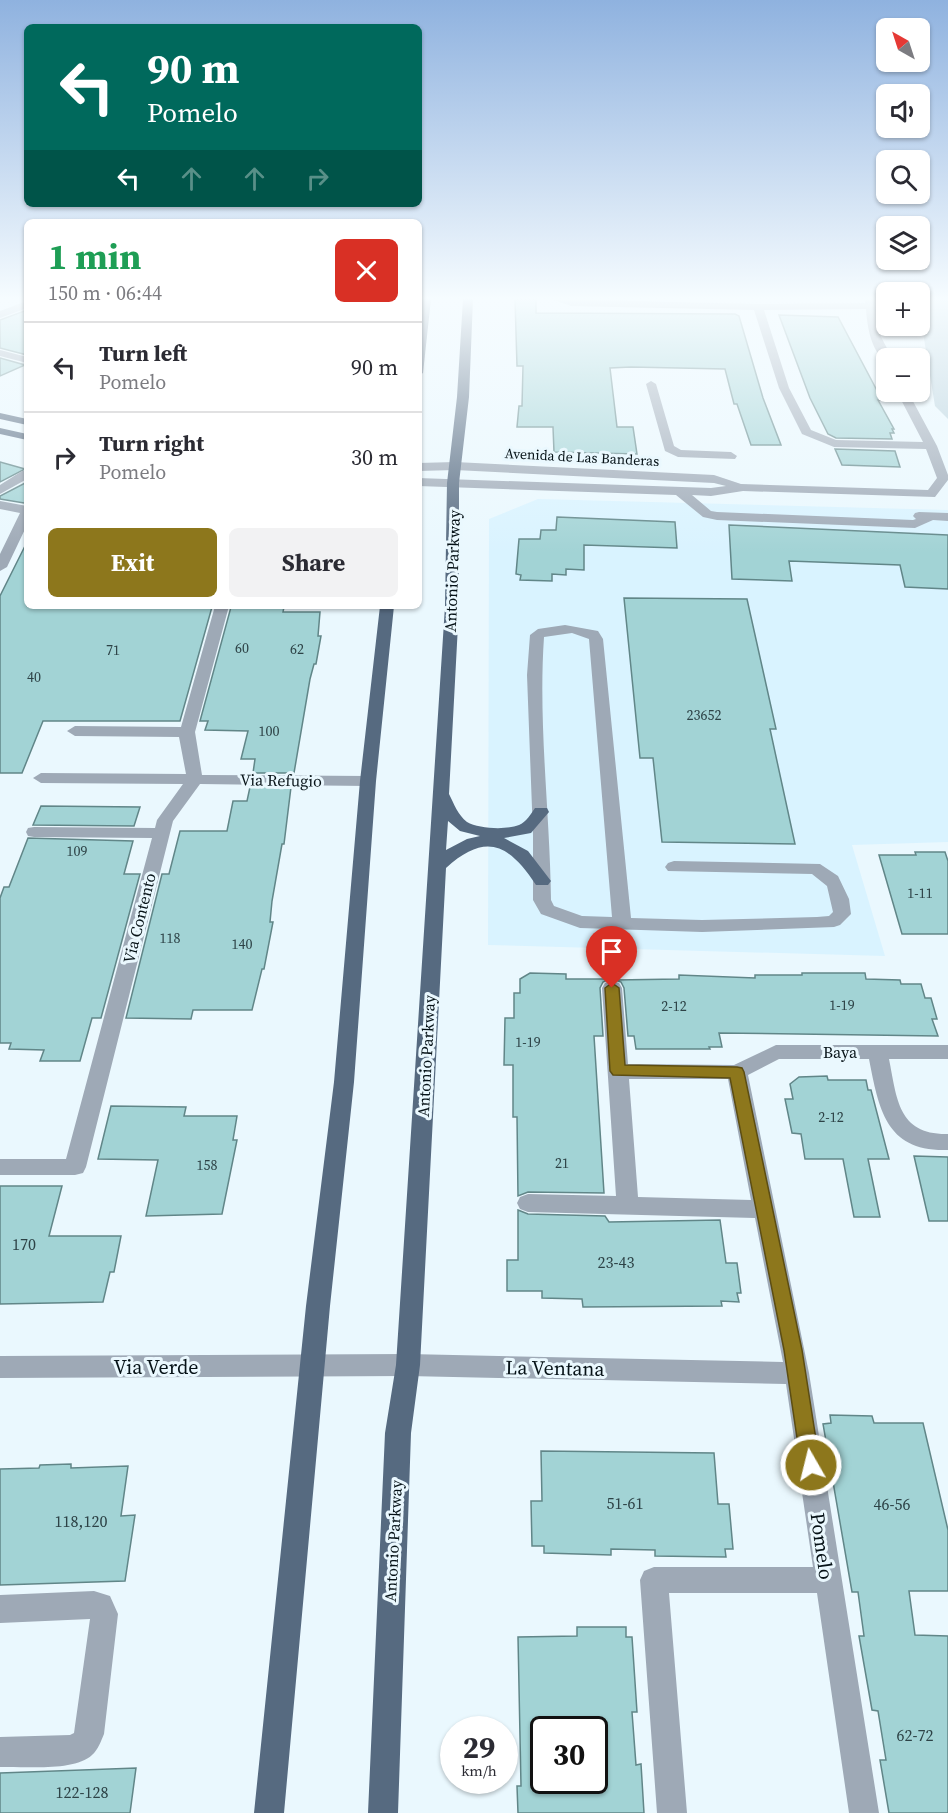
<!DOCTYPE html>
<html lang="en">
<head>
<meta charset="utf-8">
<style>
  body { margin:0; font-family:"Source Serif 4",serif; background:#f2f2f3; color:#2b2b33; height:100vh; display:flex; flex-direction:column; font-size:22px; white-space:nowrap }
  * { box-sizing:border-box; margin:0 }
  p { font-size:20px; color:#7c7c81 }
  .icon { flex:none; width:33px; height:33px; fill:none; stroke:currentColor; stroke-width:2; stroke-linecap:round; stroke-linejoin:round }
  .map { position:relative; flex:1; overflow:hidden }
  .details { position:absolute; left:24px; top:219px; width:398px; height:390px; display:flex; flex-direction:column; background:#fff; border-radius:9px; box-shadow:0 2px 4px #0004 }
  .details>* { flex:none }
  .hud { position:absolute; left:24px; top:24px; width:398px; height:183px; border-radius:9px; box-shadow:0 2px 4px #0004; background:#00695c; color:#fff; overflow:hidden }
  .needle { width:39px; rotate:321deg }
  .tools { position:absolute; left:876px; top:18px; display:grid; gap:12px }
  .tools a { display:grid; place-items:center; width:54px; height:54px; border-radius:9px; background:#fff; box-shadow:0 2px 4px #0004; font-size:30px }
  .speed { position:absolute; left:440px; top:1716px; display:flex; gap:12px; font-size:30px; font-weight:700; text-align:center }
  .speed>* { display:grid; place-content:center; width:78px; height:78px; border-radius:50%; background:#fff; box-shadow:0 2px 4px #0004; line-height:1 }
  .speed small { font-size:15px; font-weight:400 }
  .speed .limit { border:3px solid #111; border-radius:9px; background:#fff; color:#111 }
  .pin { position:absolute; display:grid; place-items:center; width:51px; height:51px; color:#fff; margin:-62px -26px; border-radius:50% 50% 50% 0; rotate:-45deg; box-shadow:0 0 6px #0007 }
  .pin .icon { rotate:45deg }
  .me { position:absolute; width:66px; margin:-33px; rotate:352deg; stroke-linejoin:round; filter:drop-shadow(0 0 4px #0008) }
  .turn { display:flex; align-items:center; gap:21px; height:126px; padding:0 24px; font-size:27px }
  .turn .icon { width:78px; height:78px; stroke-width:2.5 }
  .turn b { display:block; font-size:42px; line-height:51px }
  .lanes { display:flex; align-items:center; height:57px; padding:0 24px; background:#0003; justify-content:center; gap:30px; direction:ltr }
  .lanes .off { opacity:.35 }
  .round { display:grid; place-items:center; flex:none; width:63px; height:63px; border-radius:9px; background:#f2f2f3 }
  .summary { display:flex; align-items:center; justify-content:space-between; height:102px; padding:0 24px }
  h1 { font-size:36px; font-weight:700; line-height:45px; color:#1e9e55 }
  .cta { display:flex; gap:12px; margin-top:auto; padding:12px 24px }
  .cta a { flex:1; height:69px; border-radius:9px; background:#8d771c; color:#fff; font-size:24px; font-weight:700; line-height:69px; text-align:center }
  .cta a+a { background:#f2f2f3; color:#2b2b33 }
  ul { padding:0; list-style:none }
  li { display:flex; align-items:center; gap:18px; height:90px; padding:0 24px; border-top:2px solid #e1e1e2 }
  li div { flex:1 }
  li b { display:block; font-size:22px }
  li em { font-style:normal }
  .map>svg:first-child { display:block }
</style>
</head>
<body>
<div class="map">
<svg width="948" height="1813" viewBox="0 0 948 1813">
  <rect width="100%" height="100%" fill="#eaf8fe"/>
  <polygon fill="#d9f3ff" points="538,499 948,510 948,842 852,845 885,956 488,945 489,519"/>
  <polygon fill="#b6cfda" points="920,299 948,299 948,419 935,406 920,314"/>
  <g fill="#a2d3d5" stroke="#618688" stroke-width="1.5" fill-rule="evenodd">
    <polygon points="515,299 536,299 536,313 735,314 739,316 763,398 781,445 751,445 737,404 734,404 725,369 631,367 610,368 617,427 633,427 637,454 554,452 553,427 517,427 519,406 522,406 523,366 517,366"/>
    <polygon points="27,310 27,355 0,348 0,320"/>
    <polygon points="779,315 838,317 882,400 878,400 894,429 892,429 894,433 890,433 892,439 836,438 828,434 810,398"/>
    <polygon points="0,358 25,365 0,376"/>
    <polygon points="835,449 895,451 900,467 842,465"/>
    <polygon points="0,462 25,469 0,482"/>
    <polygon points="27,482 27,501 24,503 0,499 0,496"/>
    <polygon points="557,517 675,522 677,548 584,545 584,570 566,569 566,575 552,574 552,581 520,580 521,575 516,574 519,539 540,539 541,530 556,530"/>
    <polygon points="729,525 948,535 948,589 905,587 900,565 789,561 792,581 732,579"/>
    <polygon points="27,542 27,606 212,607 180,721 43,721 22,773 0,773 0,596"/>
    <polygon points="624,598 747,599 776,729 770,729 795,844 662,842 653,758 640,758"/>
    <polygon points="231,607 284,607 283,612 320,612 318,636 321,636 316,664 314,664 310,679 294,773 253,773 255,759 241,759 248,731 205,730 208,721 200,721"/>
    <polygon points="250,787 291,787 284,844 282,844 272,901 270,922 273,922 264,969 262,969 252,1010 193,1010 191,1019 126,1018 162,874 169,874 180,831 227,831 233,801 247,801"/>
    <polygon points="41,806 140,807 134,826 33,825"/>
    <polygon points="28,838 133,841 124,874 140,874 101,1018 92,1018 80,1061 40,1061 44,1050 9,1049 11,1043 0,1043 0,898 4,887 9,887"/>
    <polygon points="915,852 945,852 948,861 948,934 902,934 879,855 916,855"/>
    <polygon points="530,973 566,974 566,979 609,979 603,982 600,988 603,1036 594,1036 604,1193 528,1192 518,1196 517,1117 513,1117 513,1065 504,1065 505,1018 514,1018 514,993 520,993 520,979"/>
    <polygon points="802,973 865,973 866,979 900,980 901,984 921,984 925,998 931,998 937,1019 932,1019 938,1036 719,1033 722,1047 709,1047 710,1049 636,1049 634,1036 628,1036 624,988 621,982 615,980 679,979 679,975 755,978 755,975 802,975"/>
    <polygon points="827,1076 828,1080 866,1080 868,1090 871,1090 889,1159 868,1159 880,1217 854,1217 843,1159 805,1159 801,1134 792,1133 785,1099 793,1099 790,1084 799,1077"/>
    <polygon points="111,1106 186,1107 184,1116 237,1116 233,1140 237,1140 222,1214 146,1216 158,1160 98,1159"/>
    <polygon points="914,1156 948,1157 948,1221 929,1221"/>
    <polygon points="0,1186 62,1186 49,1236 121,1236 114,1272 110,1272 103,1302 0,1304"/>
    <polygon points="518,1210 528,1214 605,1216 609,1222 720,1220 726,1263 737,1263 741,1293 737,1293 739,1302 721,1301 722,1306 583,1307 582,1299 542,1298 542,1291 507,1291 507,1260 518,1260"/>
    <polygon points="830,1415 872,1416 874,1423 923,1423 948,1530 948,1591 909,1591 915,1635 948,1636 948,1813 889,1813 880,1760 886,1760 878,1711 872,1710 859,1636 864,1636 858,1592 852,1592 823,1424 831,1423"/>
    <polygon points="541,1451 714,1453 718,1504 729,1504 733,1549 725,1549 726,1557 655,1556 655,1550 611,1549 611,1555 544,1553 544,1546 532,1546 531,1501 542,1501"/>
    <polygon points="71,1464 71,1468 128,1466 121,1516 135,1515 125,1581 0,1585 0,1469 39,1468 40,1465"/>
    <path d="M577 1627H626V1637H632L637 1712H632L636 1765 641 1764 644 1813H518L517 1786H521L518 1637 577 1636ZM543 1730H594V1780H543Z"/>
    <polygon points="136,1768 130,1813 0,1813 0,1773"/>
  </g>
  <g fill="none" stroke-linecap="round" stroke-linejoin="round">
    <g fill="#9ea9b6" fill-rule="evenodd">
      <path d="M551 299 758 304 865 303V299H875L878 331 892 358H886V361C871 352 867 325 866 309L764 310 789 388 811 430 836 440 923 442 897 392H908L937 446 948 475V480L935 497 743 491 711 496 692 495 711 511 717 512 913 520 916 519 913 516 915 513 919 512 948 513V521L933 520 915 528 717 520 703 517 676 495 418 486V478L711 488 726 486 714 483 455 470 418 471V463L455 462 714 475 741 484 928 490 937 478 926 449 834 447 802 434 779 388 754 310 571 306Z"/>
      <polygon points="27,301 27,308 0,318 0,311"/>
      <polygon points="0,350 27,357 27,363 0,356"/>
      <polygon points="651,381 656,384 674,446 681,450 731,452 737,456 735,459 678,457 665,451 646,384"/>
      <polygon points="22,471 27,471 27,479 0,494 0,485"/>
      <polygon points="0,501 27,506 27,525 7,567 0,571 0,554 20,513 0,509"/>
      <polygon points="215,606 229,606 195,732 202,775 368,776 376,781 368,786 200,784 173,821 86,1167 83,1173 75,1175 0,1175 0,1159 66,1159 152,838 34,837 28,836 26,832 28,828 34,827 155,828 157,820 183,784 41,783 33,778 41,773 186,774 179,737 75,736 67,731 75,726 181,727"/>
      <path d="M565 625 598 631 603 639 631 918 702 920 817 917 829 916 833 912 827 886 812 874 668 871 665 867 668 863 674 861 820 864 838 876 849 899 851 914 840 925 834 927 702 932 580 928 541 914 533 900V835L527 675 530 635 538 629ZM572 633 589 639 612 917 582 916 554 906 551 900C550 813 538 724 544 637Z"/>
      <path d="M612 981 619 983 622 988 628 1064 734 1065 776 1045H948V1059H889C897 1099 898 1135 948 1134V1150C886 1152 879 1110 869 1059H779L748 1075 809 1373 879 1813H849L817 1593H669L687 1813H657L640 1580 644 1571 654 1567H813L786 1384 408 1376 0 1378V1356L408 1354 783 1362 755 1218 528 1212 520 1209 517 1203 520 1197 528 1194 616 1196 602 988 605 983ZM629 1079H728L751 1200 638 1197Z"/>
      <path d="M94 1591 110 1596 118 1614 104 1734C101 1741 98 1750 92 1755 74 1772 25 1766 0 1767V1737L70 1735 74 1733 90 1619 0 1623V1595Z"/>
    </g>
    <g fill="#566a80" fill-rule="evenodd">
      <polygon points="421,299 431,299 423,373 418,376 418,322"/>
      <path d="M463 299H473L469 397 459 483V606L449 794C454 804 458 815 467 822 479 829 507 830 519 825 526 822 531 814 535 808H547L549 812 531 833 504 838 528 851 551 881 548 885H536C509 844 486 832 446 868L420 1365 411 1433 398 1813H368L385 1433 396 1365 445 606 447 483 457 397ZM448 821 460 831 480 836 467 839 446 850Z"/>
      <polygon points="0,413 27,419 27,425 0,419"/>
      <polygon points="0,428 27,434 27,440 0,434"/>
      <polygon points="380,606 394,606 376,781 354,1082 330,1306 284,1813 254,1813 306,1306 334,1082 360,781"/>
    </g>
  </g>
  <linearGradient id="sky" x2="0" y2="1"><stop stop-color="#8fb2df"/><stop offset="0.54" stop-color="#f6fcff"/><stop offset="1" stop-color="#f6fcff" stop-opacity="0"/></linearGradient>
  <rect width="948" height="553" fill="url(#sky)"/>
  <polygon fill="#8d771c" stroke="#5c4d12" stroke-width="1.5" points="612,983 619,988 625,1065 737,1067 742,1068 744,1072 802,1350 820,1465 817,1471 811,1474 804,1471 801,1465 784,1350 730,1078 613,1075 610,1071 605,988"/>
  <g text-anchor="middle" stroke-width="6" stroke-linejoin="round" paint-order="stroke">
    <g font-size="14" fill="#061217" stroke="#eaf8fe">
      <text transform="translate(582 457) rotate(3)" y="5">Avenida de Las Banderas</text>
    </g>
    <g font-size="14" fill="#2d4246">
      <text x="242" y="653">60</text>
      <text x="297" y="654">62</text>
      <text x="113" y="655">71</text>
      <text x="34" y="682">40</text>
      <text x="704" y="720">23652</text>
      <text x="269" y="736">100</text>
      <text x="77" y="856">109</text>
      <text x="920" y="898">1-11</text>
      <text x="170" y="943">118</text>
      <text x="242" y="949">140</text>
      <text x="842" y="1010">1-19</text>
      <text x="674" y="1011">2-12</text>
      <text x="528" y="1047">1-19</text>
      <text x="831" y="1122">2-12</text>
      <text x="562" y="1168">21</text>
      <text x="207" y="1170">158</text>
    </g>
    <g font-size="16" fill="#061217" stroke="#eaf8fe">
      <text transform="translate(452 571) rotate(-88)" y="6">Antonio Parkway</text>
      <text transform="translate(281 780) rotate(1)" y="6">Via Refugio</text>
      <text transform="translate(139 918) rotate(-76)" y="6">Via Contento</text>
      <text x="840" y="1058">Baya</text>
      <text transform="translate(426 1056) rotate(-87)" y="6">Antonio Parkway</text>
      <text transform="translate(393 1541) rotate(-87)" y="6">Antonio Parkway</text>
    </g>
    <g font-size="16" fill="#2d4246">
      <text x="24" y="1250">170</text>
      <text x="616" y="1268">23-43</text>
      <text x="625" y="1509">51-61</text>
      <text x="892" y="1510">46-56</text>
      <text x="81" y="1527">118,120</text>
      <text x="915" y="1741">62-72</text>
      <text x="82" y="1798">122-128</text>
    </g>
    <g font-size="20" fill="#061217" stroke="#eaf8fe">
      <text x="156" y="1374">Via Verde</text>
      <text transform="translate(555 1368) rotate(1)" y="7">La Ventana</text>
      <text transform="translate(822 1546) rotate(82)" y="7">Pomelo</text>
    </g>
  </g>
</svg>
<div class="tools">
<a><svg class="needle" viewBox="-14 -14 28 28"><path d="M0-13l5 13h-10z" fill="#e53935"/><path d="M0 13l5-13h-10z" fill="#7c7c81"/></svg></a>
<a><svg class="icon" aria-label="sound" viewBox="0 0 24 24"><path d="M4 9h4l5-4v14l-5-4H4zM17 9q2 3 0 6"/></svg></a>
<a><svg class="icon" aria-label="search" viewBox="0 0 24 24"><circle cx="10" cy="10" r="6"/><path d="M15 15l6 6"/></svg></a>
<a><svg class="icon" aria-label="layers" viewBox="0 0 24 24"><path d="M12 4l9 5-9 5-9-5zM3 14l9 5 9-5"/></svg></a>
<a>+</a>
<a>−</a>
</div>
<div class="speed"><div>29<small>km/h</small></div><div class="limit">30</div></div>
<div class="pin" style="left:612px;top:988px;background:#d93025"><svg class="icon" aria-label="arrive" viewBox="0 0 24 24"><path d="M6 21V4h12l-3 4 3 4H6"/></svg></div>
<svg class="me" style="left:811px;top:1465px" viewBox="-20 -20 40 40"><circle r="17" fill="#8d771c" stroke="#fff" stroke-width="3"/><path d="M0-11L8 9 0 5-8 9z" fill="#fff"/></svg>
<div class="hud">
<div class="turn"><svg class="icon" aria-label="left" viewBox="0 0 24 24"><path d="M17 20v-9H6M10 6l-5 5 5 5"/></svg><div><b>90 m</b>Pomelo</div></div>
<div class="lanes"><svg class="icon" aria-label="left" viewBox="0 0 24 24"><path d="M17 20v-9H6M10 6l-5 5 5 5"/></svg><svg class="icon off" aria-label="ahead" viewBox="0 0 24 24"><path d="M12 20V5M6 11l6-6 6 6"/></svg><svg class="icon off" aria-label="ahead" viewBox="0 0 24 24"><path d="M12 20V5M6 11l6-6 6 6"/></svg><svg class="icon off" aria-label="right" viewBox="0 0 24 24"><path d="M7 20v-9h11M14 6l5 5-5 5"/></svg></div>
</div>
<section class="details">
<div class="summary"><div><h1>1 min</h1><p>150 m · 06:44</p></div><a class="round" style="background:#d93025;color:#fff"><svg class="icon" aria-label="close" viewBox="0 0 24 24"><path d="M6 6l12 12M18 6L6 18"/></svg></a></div>
<ul>
<li><svg class="icon" aria-label="left" viewBox="0 0 24 24"><path d="M17 20v-9H6M10 6l-5 5 5 5"/></svg><div><b>Turn left</b><p>Pomelo</p></div><em>90 m</em></li>
<li><svg class="icon" aria-label="right" viewBox="0 0 24 24"><path d="M7 20v-9h11M14 6l5 5-5 5"/></svg><div><b>Turn right</b><p>Pomelo</p></div><em>30 m</em></li>
</ul>
<div class="cta"><a>Exit</a><a>Share</a></div>
</section>
</div>
</body>
</html>
